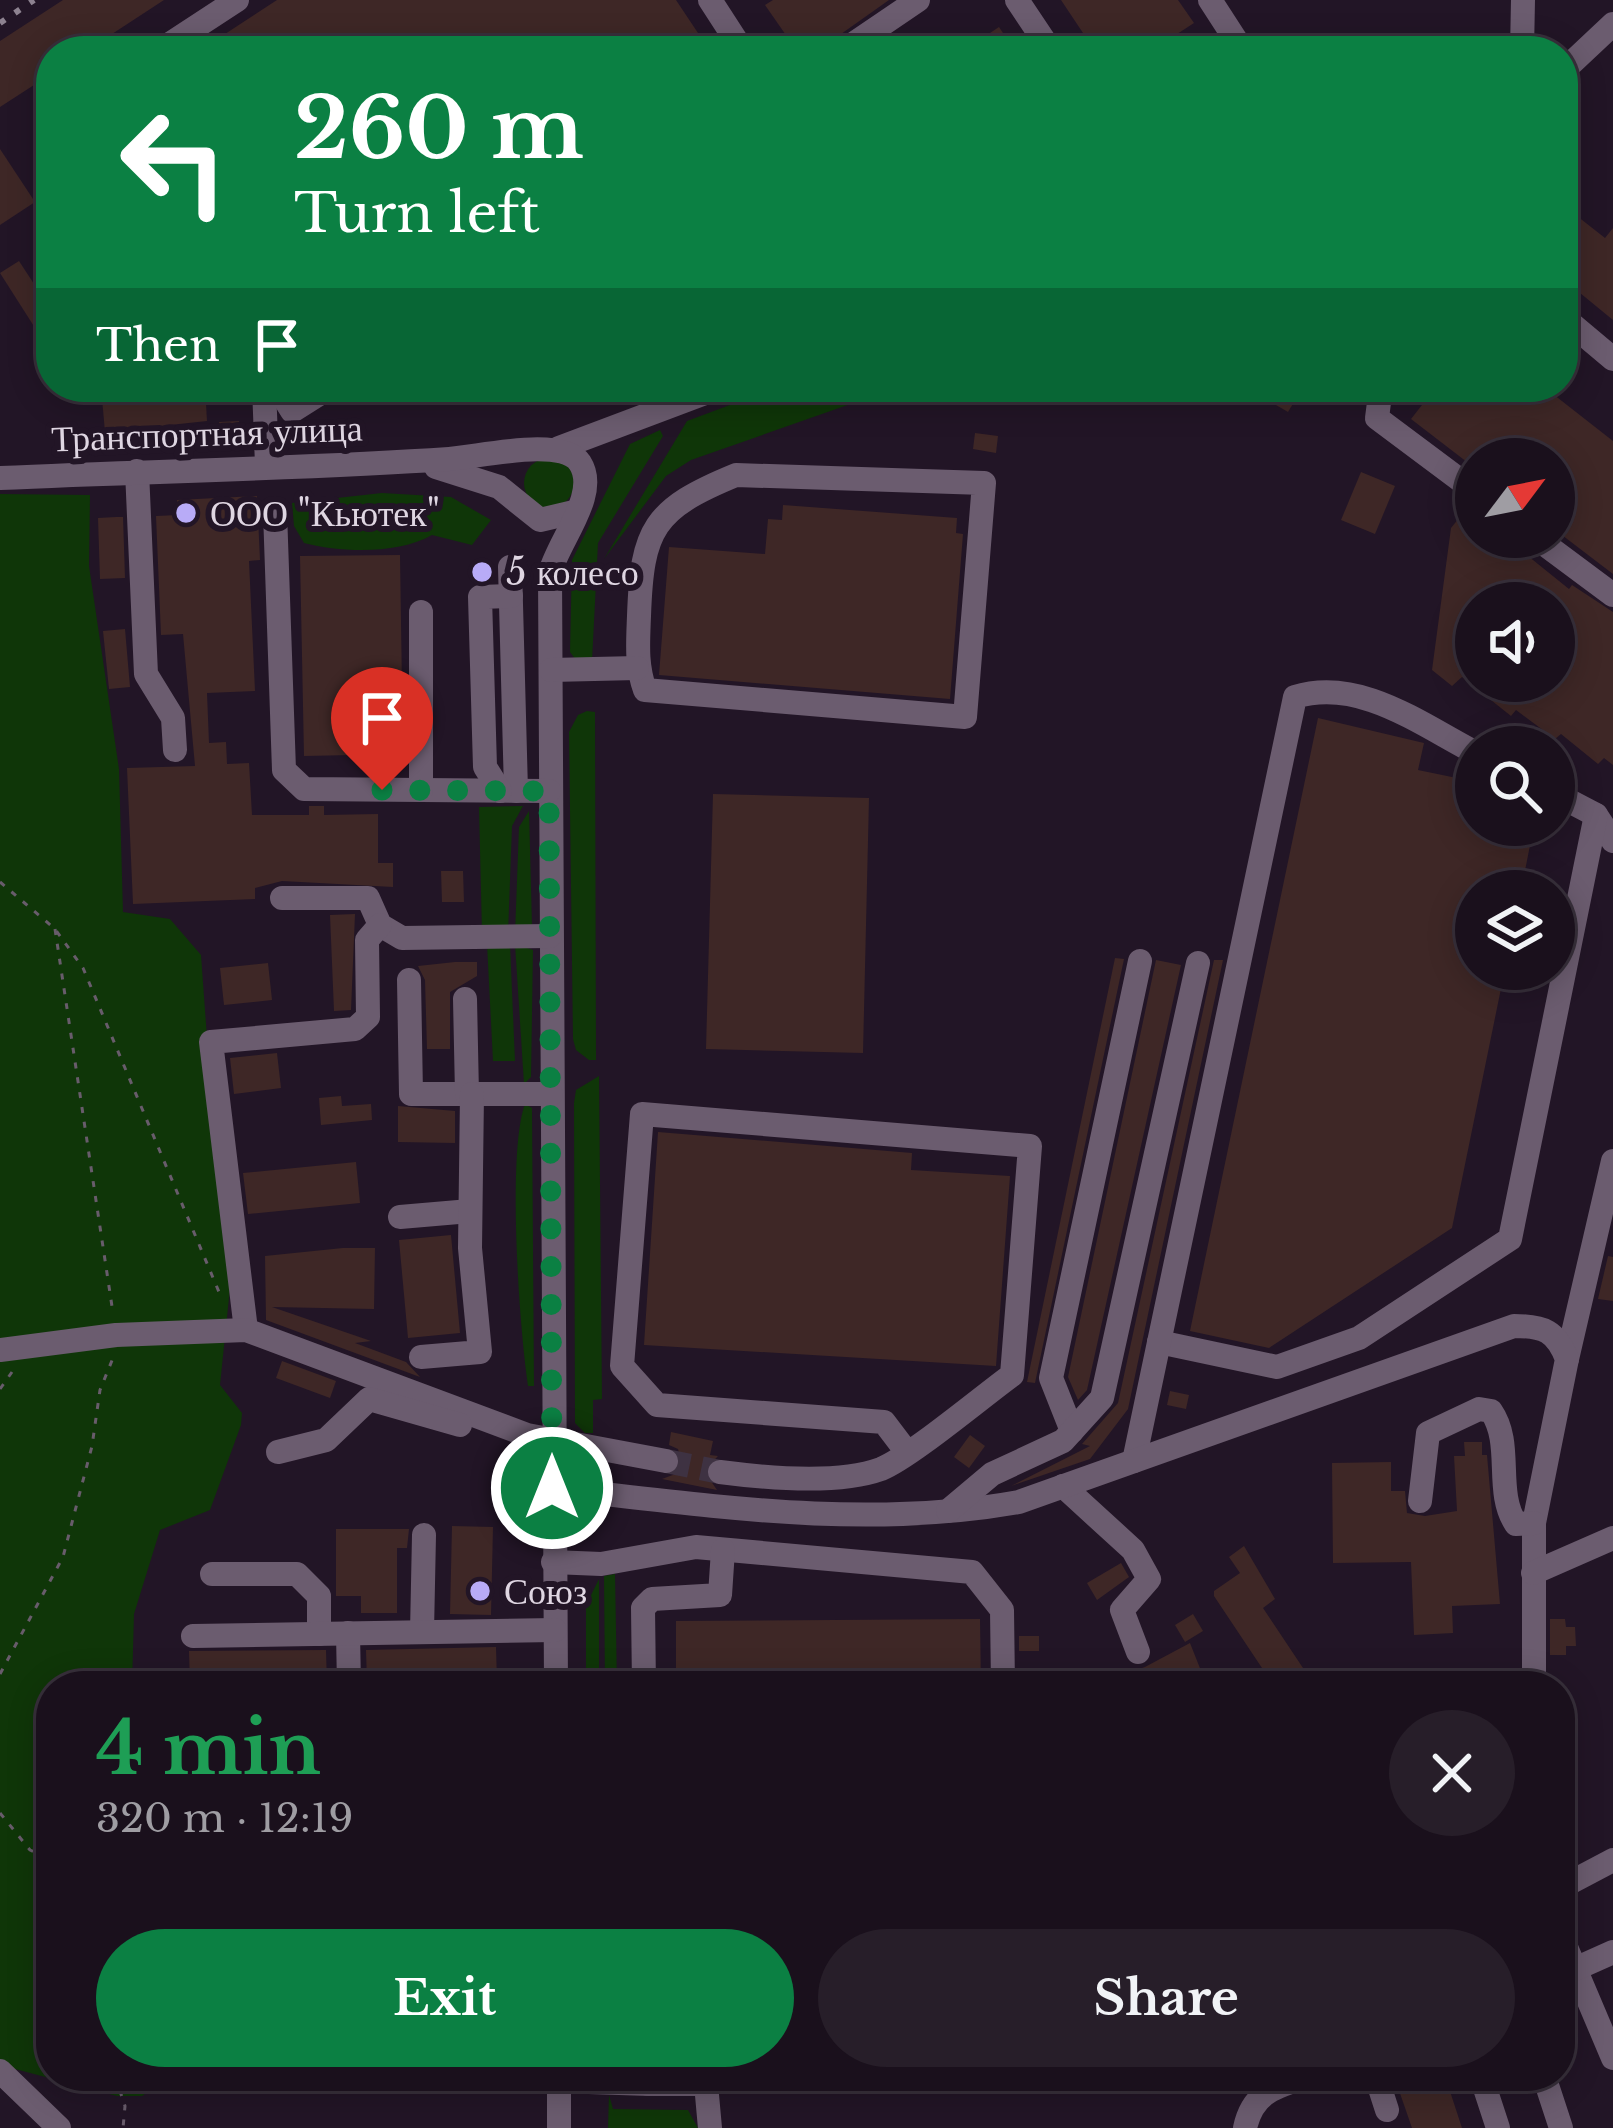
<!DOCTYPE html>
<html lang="en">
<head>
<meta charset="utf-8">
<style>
  body { margin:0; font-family:"Libre Baskerville",serif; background:#271e29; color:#f1f3f6; height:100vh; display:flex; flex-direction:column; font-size:45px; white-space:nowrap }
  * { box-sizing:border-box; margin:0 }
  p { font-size:39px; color:#9f9da3 }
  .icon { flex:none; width:66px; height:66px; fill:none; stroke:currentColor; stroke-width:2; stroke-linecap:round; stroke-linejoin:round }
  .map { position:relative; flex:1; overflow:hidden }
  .drawer { position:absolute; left:36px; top:1671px; width:1539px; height:420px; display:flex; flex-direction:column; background:#1a101c; border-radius:48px; box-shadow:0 6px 30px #0003,0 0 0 3px #38303b }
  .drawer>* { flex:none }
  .guide { position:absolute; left:36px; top:36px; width:1542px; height:366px; border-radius:48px; box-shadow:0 6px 30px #0003,0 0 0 3px #38303b; background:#0b8043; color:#fff; overflow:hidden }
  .needle { width:78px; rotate:58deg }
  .fabs { position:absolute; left:1455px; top:438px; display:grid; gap:24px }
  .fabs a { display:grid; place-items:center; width:120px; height:120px; border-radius:50%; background:#1a101c; box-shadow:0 6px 30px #0003,0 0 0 3px #38303b; font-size:60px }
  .pin { position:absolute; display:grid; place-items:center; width:102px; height:102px; color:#fff; margin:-123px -51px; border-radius:50% 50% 50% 0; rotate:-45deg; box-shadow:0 0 12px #0007 }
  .pin .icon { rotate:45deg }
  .me { position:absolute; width:132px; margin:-66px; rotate:0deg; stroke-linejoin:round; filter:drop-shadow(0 0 9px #0008) }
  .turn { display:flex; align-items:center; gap:42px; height:252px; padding:0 60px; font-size:54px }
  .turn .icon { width:156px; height:156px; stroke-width:2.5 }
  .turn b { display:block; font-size:84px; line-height:102px }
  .then { display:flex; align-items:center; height:114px; padding:0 60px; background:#0003; gap:24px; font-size:45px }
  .round { display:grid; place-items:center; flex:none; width:126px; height:126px; border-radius:63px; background:#271e29 }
  .head { display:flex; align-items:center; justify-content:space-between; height:204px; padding:0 60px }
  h1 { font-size:72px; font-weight:700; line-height:90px; color:#1e9e55 }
  .button { display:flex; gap:24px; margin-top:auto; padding:24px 60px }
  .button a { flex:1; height:138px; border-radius:72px; background:#0b8043; color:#fff; font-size:48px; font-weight:700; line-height:138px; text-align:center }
  .button a+a { background:#271e29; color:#f1f3f6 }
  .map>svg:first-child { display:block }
</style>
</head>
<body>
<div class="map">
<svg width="1613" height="2128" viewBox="0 0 1613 2128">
  <rect width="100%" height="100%" fill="#221526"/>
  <g fill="#0f3608">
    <polygon points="778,387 899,387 691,460 666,476 604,559 687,421"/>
    <polygon points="660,430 663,436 598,543 592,661 576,660 570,652 572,560 630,444"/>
    <circle cx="549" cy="483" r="25"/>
    <path d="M382 493 451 497 491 520 472 545 432 535C399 554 343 553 304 543L294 526 292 503Z"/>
    <polygon points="0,494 90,495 89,566 119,769 123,912 170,919 201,955 214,1134 233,1259 220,1385 242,1413 241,1425 210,1510 160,1530 134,1614 132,1686 51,1686 51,2076 172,2076 142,2096 117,2096 0,2065"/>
    <polygon points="587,711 595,712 596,1060 589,1060 576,1050 573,1039 569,732 578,715"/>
    <polygon points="523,806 512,826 508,934 482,934 479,807"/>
    <polygon points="529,811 532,926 515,934 519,827"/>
    <polygon points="487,944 510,944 515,1061 493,1061"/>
    <polygon points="515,944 533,950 531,1077 524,1084"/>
    <polygon points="599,1076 602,1399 593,1400 593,1433 585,1433 575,1423 574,1103 576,1090"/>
    <path d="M525 1104 532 1108 534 1386H528C519 1326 507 1152 525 1104Z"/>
    <polygon points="615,1574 617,1686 605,1686 604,1576"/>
    <polygon points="599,1579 599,1686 586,1686 586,1605"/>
    <polygon points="609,2095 613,2109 688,2110 698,2128 608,2128"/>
  </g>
  <g fill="#3e2726" fill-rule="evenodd">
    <polygon points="63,0 164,0 86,51 51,51 51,74 0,107 0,41"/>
    <polygon points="277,0 676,0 710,51 199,51"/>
    <polygon points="773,0 889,0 817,51 797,51 765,5"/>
    <polygon points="1061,0 1178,0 1194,23 1151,51 1095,51"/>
    <polygon points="999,27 1015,51 963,51"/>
    <polygon points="0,149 35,202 0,225"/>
    <polygon points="1577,216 1605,238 1613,228 1613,320 1563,279 1563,233"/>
    <polygon points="19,261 51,310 51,353 0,273"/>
    <polygon points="101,387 205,387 207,421 105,432"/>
    <polygon points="1245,387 1303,387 1288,412"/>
    <polygon points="1436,387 1544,387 1613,441 1613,574 1554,529 1554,459 1476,459 1476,469 1411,419"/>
    <polygon points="239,421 240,438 220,439 219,422"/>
    <polygon points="975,433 998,436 996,453 973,449"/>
    <polygon points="1361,472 1395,486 1375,534 1341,520"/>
    <polygon points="257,496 260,560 249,561 255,691 207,693 209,743 226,742 227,764 249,763 252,815 309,815 309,806 324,806 324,815 378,814 378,863 393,863 393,887 282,881 255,888 255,899 133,904 127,768 195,766 183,634 161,635 156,516 178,515 177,500"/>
    <polygon points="783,505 957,518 956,533 963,534 950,699 659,675 669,547 765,554 768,519 782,520"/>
    <path d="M1463 513 1476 523V537H1493L1514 554 1518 548 1569 589 1572 585 1613 612V765L1604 758 1598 764 1561 734 1555 739 1516 710 1511 716 1462 677 1452 686 1432 670 1451 528ZM1476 603H1554V681H1476Z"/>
    <polygon points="116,517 123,517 125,578 100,579 98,518"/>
    <polygon points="400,555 403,754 304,756 300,556"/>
    <polygon points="125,629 130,687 109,689 103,631"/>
    <polygon points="1318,718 1424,743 1418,770 1476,782 1476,825 1534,825 1521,891 1476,891 1476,969 1505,969 1452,1228 1269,1348 1190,1331"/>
    <polygon points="713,794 869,798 863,1053 706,1049"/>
    <polygon points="441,871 463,871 464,902 442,902"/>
    <polygon points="355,914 351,1010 334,1011 330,915"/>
    <polygon points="1115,958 1124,959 1035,1383 1027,1382"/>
    <polygon points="1156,960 1181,965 1087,1390 1078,1400 1068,1377"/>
    <polygon points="1214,960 1223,960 1128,1409 1090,1459 1011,1486 1090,1446 1082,1444 1118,1403"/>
    <polygon points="455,962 477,962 477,976 450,992 450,1049 427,1049 425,980 418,966"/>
    <polygon points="268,963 272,1000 224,1005 220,968"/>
    <polygon points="277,1053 281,1088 234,1094 230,1058"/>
    <polygon points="341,1096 342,1106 371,1104 372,1120 321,1125 319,1098"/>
    <polygon points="398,1106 455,1111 455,1143 398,1142"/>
    <polygon points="658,1132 912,1153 911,1170 1010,1176 996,1366 644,1345"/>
    <polygon points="356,1162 360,1203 248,1214 243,1173"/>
    <polygon points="451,1235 460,1333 408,1338 399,1240"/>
    <polygon points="343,1248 375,1248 374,1309 272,1307 371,1341 355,1343 406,1362 420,1377 266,1320 265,1256"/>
    <polygon points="1608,1256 1613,1257 1613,1301 1598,1299"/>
    <polygon points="282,1361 336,1381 330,1398 276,1378"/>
    <polygon points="1170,1391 1189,1395 1186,1409 1167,1405"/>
    <polygon points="671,1432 713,1441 710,1455 718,1456 704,1471 717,1490 662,1479 678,1473 682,1463 678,1449 669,1445"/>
    <polygon points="970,1435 985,1446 969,1468 954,1457"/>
    <polygon points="1464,1442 1482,1442 1482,1455 1487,1455 1500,1604 1452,1606 1453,1633 1414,1635 1411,1562 1333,1563 1332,1463 1391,1462 1391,1491 1405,1491 1407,1513 1425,1516 1457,1511 1454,1456 1465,1456"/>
    <polygon points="452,1526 493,1527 491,1615 450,1614"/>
    <polygon points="336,1529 409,1529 407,1548 397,1548 397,1613 361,1613 361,1596 336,1596"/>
    <polygon points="1244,1546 1275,1599 1263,1608 1315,1686 1274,1686 1214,1596 1214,1591 1240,1573 1229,1557"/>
    <polygon points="1121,1563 1129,1577 1097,1600 1087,1583"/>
    <polygon points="1193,1614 1203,1631 1185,1642 1175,1625"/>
    <polygon points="980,1619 981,1686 676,1686 676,1621"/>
    <polygon points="1550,1619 1565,1619 1566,1627 1575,1627 1576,1646 1566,1646 1566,1655 1550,1655"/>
    <rect x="1019" y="1636" width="20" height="15"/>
    <polygon points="1190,1643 1207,1686 1087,1686 1145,1667"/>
    <polygon points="496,1647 497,1682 367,1684 366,1650"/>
    <polygon points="326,1650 327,1686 190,1686 189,1651"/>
    <polygon points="1394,2076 1445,2076 1462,2128 1412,2128"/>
  </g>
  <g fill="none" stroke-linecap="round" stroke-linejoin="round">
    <polyline stroke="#3e3242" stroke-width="24" stroke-dasharray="24 12" stroke-linecap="butt" points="666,1461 720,1472"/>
    <g stroke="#685c6b" stroke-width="3" stroke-dasharray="6 9" stroke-linecap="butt">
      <polyline points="0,882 55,929 83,968 219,1292"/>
      <polyline points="55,929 113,1313"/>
      <polyline points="0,1389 12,1372"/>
      <polyline points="0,1674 63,1557 92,1446 100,1390 113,1358"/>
      <polyline points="0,1813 30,1850 51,1860"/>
      <polyline points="115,2076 125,2106 123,2128"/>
    </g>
    <g stroke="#6b5c6f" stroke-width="24">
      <polyline points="710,0 743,51"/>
      <polyline points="1017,0 1051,51"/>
      <polyline points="1210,0 1243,51"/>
      <polyline points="159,51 237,0"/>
      <polyline points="843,51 918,0"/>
      <polyline points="1522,51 1523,0"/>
      <polyline points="1563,71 1613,24"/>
      <polyline points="1563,317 1613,359"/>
      <polyline points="264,387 267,465"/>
      <polyline points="277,387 292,411 330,387"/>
      <polyline points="1381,387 1377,418 1476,492"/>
      <polyline points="559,448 721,387"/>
      <polyline points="436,467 499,487 540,520 574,512"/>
      <polyline points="137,471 146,674 173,718 175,750"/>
      <path d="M736 475 984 483 965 717 645 690C636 665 638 643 639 616 642 529 653 509 736 475Z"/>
      <path d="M0 478C149 471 300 469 449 459 480 457 562 436 580 463 600 494 558 541 550 573L556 1686"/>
      <polyline points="275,512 284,770 304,789 549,791"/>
      <polyline points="1535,537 1613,595"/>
      <polyline points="510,567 516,791"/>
      <polyline points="421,612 421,790"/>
      <polyline points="551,670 637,668"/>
      <polyline points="500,791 485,767 480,597 511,596"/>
      <polyline points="1554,793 1596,815 1613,841"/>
      <polyline points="282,898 368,898 380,925 402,938 550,936"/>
      <polyline points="409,980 411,1094 551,1094"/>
      <polyline points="465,999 467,1094"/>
      <polyline points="400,1217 470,1211"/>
      <polyline points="246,1330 211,1042 355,1029 368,1017 367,940 380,925"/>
      <polyline points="1159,1342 1277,1367 1359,1338 1510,1239 1596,815"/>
      <polyline points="0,1350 116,1335 246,1330 527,1435 666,1461"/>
      <polyline points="421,1357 480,1352 470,1248 472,1094"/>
      <polyline points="1567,1359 1613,1161"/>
      <polyline points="1072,1431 1051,1378 1140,961"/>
      <polyline points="278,1452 326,1440 369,1399 460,1425"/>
      <path d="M1134 1461 1295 697C1359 677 1420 724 1476 753"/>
      <path d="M720 1472C766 1478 837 1485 881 1469 909 1458 983 1396 1012 1375L1030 1146 642 1114 622 1366 657 1405 884 1422 906 1451"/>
      <polyline points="1063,1486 1133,1550 1149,1579 1122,1610 1138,1652"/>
      <path d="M552 1488C706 1505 864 1530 1019 1502L1514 1326C1544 1326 1556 1331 1567 1359L1534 1523V1686"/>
      <path d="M1420 1501 1428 1433 1479 1409 1491 1411C1514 1444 1494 1491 1516 1524L1534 1523"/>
      <polyline points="948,1511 992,1474 1063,1441 1102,1398 1198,963"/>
      <polyline points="553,1562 601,1564 696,1547 972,1572 1002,1610 1003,1686"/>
      <polyline points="1533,1573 1613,1538"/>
      <polyline points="212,1574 297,1574 319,1596 319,1634"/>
      <polyline points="422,1632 424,1535"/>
      <polyline points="348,1633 349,1686"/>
      <polyline points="193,1636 555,1630"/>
      <polyline points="644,1686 643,1608 652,1599 720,1595 723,1550"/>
      <polyline points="1560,1888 1613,1860"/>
      <polyline points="1560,1933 1613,2058"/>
      <polyline points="1575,1969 1613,1952"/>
      <polyline points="0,2071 59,2128"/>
      <polyline points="559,2076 559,2128"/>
      <polyline points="649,2076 649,2084 706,2084 710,2128"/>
      <polyline points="1376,2076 1387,2110"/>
      <polyline points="1481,2076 1498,2128"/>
      <polyline points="1544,2076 1561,2128"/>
      <polyline points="559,2081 649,2084"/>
      <path d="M1245 2128C1253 2091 1276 2087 1309 2076"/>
    </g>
    <polyline stroke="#8d8290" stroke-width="6" stroke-dasharray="6 12" stroke-linecap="butt" points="0,23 34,0"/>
  </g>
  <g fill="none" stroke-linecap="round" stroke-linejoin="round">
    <polyline stroke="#0b8043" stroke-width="21" stroke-dasharray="0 37.8" points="382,790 549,791 552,1488"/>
  </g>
  <g fill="#b8abf7" stroke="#221526" stroke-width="4.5">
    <circle cx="186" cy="513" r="12"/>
    <circle cx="482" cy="572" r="12"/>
    <circle cx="480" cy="1591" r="12"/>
  </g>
  <g text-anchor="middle" stroke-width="12" stroke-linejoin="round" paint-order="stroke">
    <g font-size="36" fill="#dfd6e2" stroke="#221526">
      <text transform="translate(207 433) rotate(-2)" y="13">Транспортная улица</text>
    </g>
    <g font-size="36" fill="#dfd6e2" stroke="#221526" text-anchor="start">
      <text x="210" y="526">ООО "Кьютек"</text>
      <text x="506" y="585">5 колесо</text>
      <text x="504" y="1604">Союз</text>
    </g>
  </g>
</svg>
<div class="fabs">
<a><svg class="needle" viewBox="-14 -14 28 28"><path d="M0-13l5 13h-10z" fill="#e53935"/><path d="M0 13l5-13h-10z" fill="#9f9da3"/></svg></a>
<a><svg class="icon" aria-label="sound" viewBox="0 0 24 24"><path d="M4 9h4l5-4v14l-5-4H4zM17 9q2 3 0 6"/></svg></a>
<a><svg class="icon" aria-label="search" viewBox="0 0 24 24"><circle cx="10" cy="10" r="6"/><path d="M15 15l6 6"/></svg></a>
<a><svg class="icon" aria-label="layers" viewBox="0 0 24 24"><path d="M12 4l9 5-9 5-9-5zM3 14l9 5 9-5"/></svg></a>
</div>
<div class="pin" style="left:382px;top:790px;background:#d93025"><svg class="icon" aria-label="arrive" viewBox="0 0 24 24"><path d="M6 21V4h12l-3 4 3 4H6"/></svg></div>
<svg class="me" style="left:552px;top:1488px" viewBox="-20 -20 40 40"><circle r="17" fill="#0b8043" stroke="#fff" stroke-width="3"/><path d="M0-11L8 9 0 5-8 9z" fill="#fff"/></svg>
<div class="guide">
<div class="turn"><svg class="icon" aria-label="left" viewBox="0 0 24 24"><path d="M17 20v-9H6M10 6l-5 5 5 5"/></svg><div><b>260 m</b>Turn left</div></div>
<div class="then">Then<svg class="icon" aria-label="arrive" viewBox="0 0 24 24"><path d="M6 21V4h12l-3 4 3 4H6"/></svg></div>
</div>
<section class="drawer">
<div class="head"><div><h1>4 min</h1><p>320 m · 12:19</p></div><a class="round"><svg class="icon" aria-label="close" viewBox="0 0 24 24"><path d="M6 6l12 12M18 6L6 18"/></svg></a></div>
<div class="button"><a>Exit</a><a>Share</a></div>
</section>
</div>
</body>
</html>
